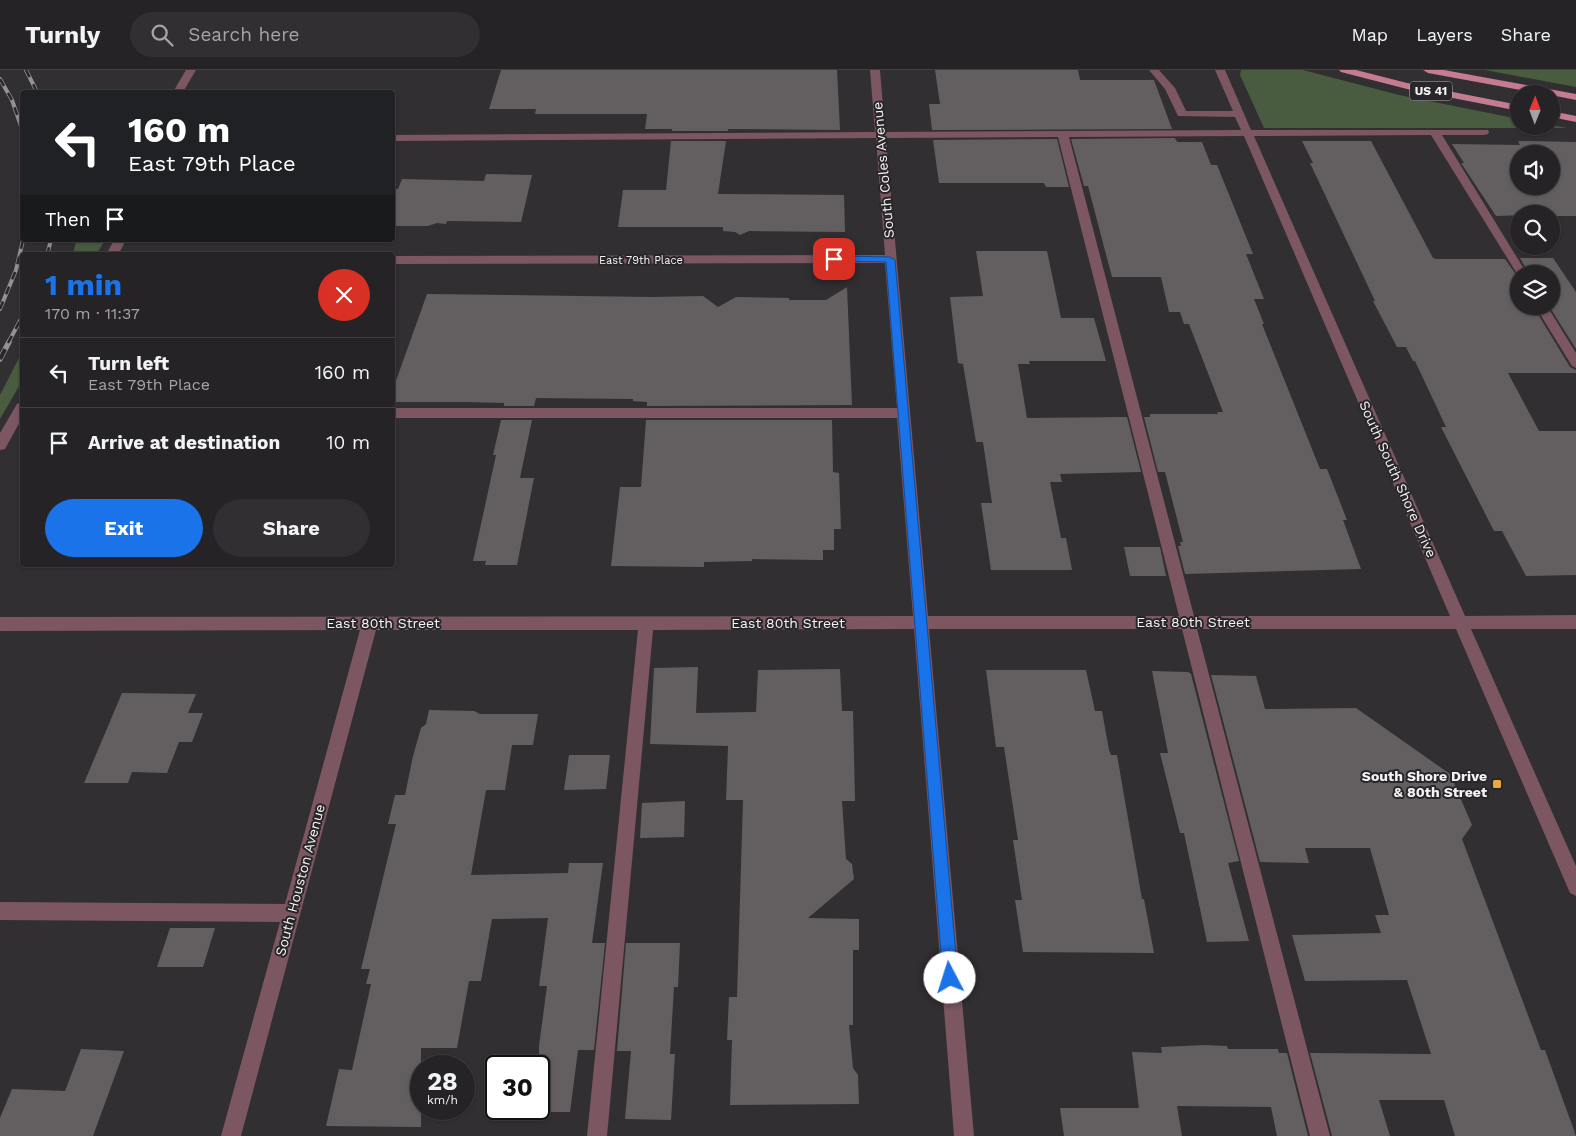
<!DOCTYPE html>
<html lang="en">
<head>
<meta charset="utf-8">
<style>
  body { margin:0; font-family:"Work Sans",sans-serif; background:#322f32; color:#f1f3f6; height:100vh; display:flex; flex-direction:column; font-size:19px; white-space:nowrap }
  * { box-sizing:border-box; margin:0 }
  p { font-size:16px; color:#a4a4a7 }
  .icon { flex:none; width:28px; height:28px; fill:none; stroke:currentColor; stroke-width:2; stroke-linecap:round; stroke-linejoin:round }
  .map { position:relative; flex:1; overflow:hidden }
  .side { position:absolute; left:20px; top:182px; width:375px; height:315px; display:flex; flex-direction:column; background:#262326; border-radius:5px; box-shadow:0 1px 4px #0004,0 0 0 1px #424043 }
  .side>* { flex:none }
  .hud { position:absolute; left:20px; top:20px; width:375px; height:152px; border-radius:5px; box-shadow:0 1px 4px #0004,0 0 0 1px #424043; background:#202124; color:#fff; overflow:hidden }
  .needle { width:32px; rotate:1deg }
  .fabs { position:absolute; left:1510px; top:15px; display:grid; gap:10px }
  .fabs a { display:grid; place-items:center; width:50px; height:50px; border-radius:50%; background:#262326; box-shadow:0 1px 4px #0004,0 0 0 1px #424043; font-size:25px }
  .speed { position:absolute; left:410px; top:985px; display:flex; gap:10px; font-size:25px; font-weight:700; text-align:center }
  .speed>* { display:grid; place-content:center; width:65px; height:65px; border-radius:50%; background:#262326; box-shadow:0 1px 4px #0004,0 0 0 1px #424043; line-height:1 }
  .speed small { font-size:12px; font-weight:400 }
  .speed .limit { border:2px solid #111; border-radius:8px; background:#fff; color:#111 }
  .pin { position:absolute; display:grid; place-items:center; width:42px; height:42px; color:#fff; margin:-21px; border-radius:10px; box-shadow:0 2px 8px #0006 }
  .me { position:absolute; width:55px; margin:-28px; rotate:355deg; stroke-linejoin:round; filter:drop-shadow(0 0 4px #0008) }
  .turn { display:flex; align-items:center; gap:18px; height:105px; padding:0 25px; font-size:22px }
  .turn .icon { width:65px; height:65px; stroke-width:2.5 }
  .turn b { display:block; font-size:35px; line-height:42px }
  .then { display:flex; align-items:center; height:48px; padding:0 25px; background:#0003; gap:10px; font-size:19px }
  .round { display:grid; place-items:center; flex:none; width:52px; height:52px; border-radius:26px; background:#322f32 }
  .head { display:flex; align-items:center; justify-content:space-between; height:85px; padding:0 25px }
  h1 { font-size:30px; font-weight:700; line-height:38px; color:#1a73e8 }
  .primary-button { display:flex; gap:10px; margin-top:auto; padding:10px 25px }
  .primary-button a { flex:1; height:58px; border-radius:30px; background:#1a73e8; color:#fff; font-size:20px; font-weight:700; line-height:58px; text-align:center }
  .primary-button a+a { background:#322f32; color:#f1f3f6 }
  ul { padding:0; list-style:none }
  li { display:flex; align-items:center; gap:15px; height:70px; padding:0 25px; border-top:1px solid #424043 }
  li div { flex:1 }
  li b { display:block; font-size:19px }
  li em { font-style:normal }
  header { display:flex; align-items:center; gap:30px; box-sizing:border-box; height:70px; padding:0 25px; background:#262326; border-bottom:1px solid #424043 }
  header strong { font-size:24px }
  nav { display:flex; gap:28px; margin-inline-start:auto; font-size:18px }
  .search { width:350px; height:45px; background:#322f32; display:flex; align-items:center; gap:12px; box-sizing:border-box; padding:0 18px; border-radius:28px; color:#a4a4a7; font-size:19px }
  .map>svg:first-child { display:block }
</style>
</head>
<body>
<header>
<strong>Turnly</strong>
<div class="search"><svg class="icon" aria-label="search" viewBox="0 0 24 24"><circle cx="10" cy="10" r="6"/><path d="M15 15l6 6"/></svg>Search here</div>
<nav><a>Map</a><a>Layers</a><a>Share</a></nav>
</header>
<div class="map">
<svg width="1576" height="1066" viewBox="0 0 1576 1066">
  <rect width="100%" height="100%" fill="#322f32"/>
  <g fill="#495c40">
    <polygon points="1241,0 1303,0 1399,25 1519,49 1519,56 1551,55 1567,58 1264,58 1240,5"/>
    <polygon points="1485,0 1576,0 1576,17"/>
    <polygon points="76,170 105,170 96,185 73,185"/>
    <polygon points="22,282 22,311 0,349 0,325"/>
  </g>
  <g fill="#635f61" fill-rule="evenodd">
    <polygon points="501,0 837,0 840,60 728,59 728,61 672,61 672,59 645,59 647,44 535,44 536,39 489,39"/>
    <polygon points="935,0 1078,0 1080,10 1154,10 1172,59 932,60 929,34 940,34"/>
    <polygon points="1175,68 1177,72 1202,72 1211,95 1217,95 1253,184 1246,184 1264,229 1254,229 1264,254 1262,254 1320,399 1327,399 1347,450 1343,450 1361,499 1185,504 1178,476 1181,476 1180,472 1183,472 1165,402 1158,402 1144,347 1150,347 1150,344 1218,344 1217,342 1223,342 1189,254 1184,254 1180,242 1169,242 1161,207 1112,207 1088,116 1084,116 1071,69"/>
    <polygon points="1057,69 1069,117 1046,117 1044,113 939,113 933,70"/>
    <polygon points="671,71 726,71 718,124 844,125 845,162 749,161 740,165 735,162 723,161 723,157 618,157 623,120 666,120"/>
    <polygon points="1302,71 1371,71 1433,188 1436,189 1505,189 1519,209 1519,236 1533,236 1570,297 1576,300 1576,303 1508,303 1539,361 1576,361 1576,505 1526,506 1502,461 1494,461 1441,357 1446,357 1415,291 1413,291 1406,277 1397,277 1373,231 1375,231 1310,93 1313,93"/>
    <path d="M1518 71 1576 72V146H1551V144L1496 146 1461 93H1464L1452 74 1520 75ZM1519 84H1551V116H1519Z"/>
    <polygon points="486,104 532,105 521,152 447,151 446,154 437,153 428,156 392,156 392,119 398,119 402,109 484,111"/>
    <polygon points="976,181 1047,181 1061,248 1094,248 1106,291 1029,291 1030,294 1018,294 1027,348 1127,347 1141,402 1060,404 1062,412 1050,412 1061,468 1066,468 1072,500 991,500 981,433 992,433 983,372 976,372 963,294 958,293 950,227 983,226"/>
    <polygon points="1520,188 1553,188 1576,222 1576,279 1549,236 1551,236 1551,204 1529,204"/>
    <polygon points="847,217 852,335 647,336 647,332 633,331 633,329 536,328 534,336 504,336 504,333 465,332 392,332 392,322 427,224 651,227 703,226 718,237 736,227 789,228 789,230 826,230"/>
    <polygon points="501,350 532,350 520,408 534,408 517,495 485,495 486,491 473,491 496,385 493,385"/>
    <polygon points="646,350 832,350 833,402 839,403 841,459 834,459 834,480 823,480 823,490 752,489 752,491 704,492 704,497 611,496 620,417 641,417"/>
    <polygon points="1124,477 1160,477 1166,506 1130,506"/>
    <polygon points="698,597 696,643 756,642 758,600 840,599 842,641 853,641 855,731 842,731 846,789 852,794 854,809 808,848 859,849 859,880 853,880 853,955 849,955 853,998 858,1005 859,1034 730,1035 732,970 727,970 729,927 737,927 743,730 726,730 728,676 650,674 654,598"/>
    <polygon points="986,600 1086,600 1095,641 1102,641 1109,680 1111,685 1117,685 1142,829 1144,829 1154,883 1023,882 1015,830 1022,830 1013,770 1018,770 1004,677 996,677"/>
    <polygon points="1152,601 1188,602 1191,604 1239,791 1228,793 1249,871 1207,872 1184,763 1180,763 1160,683 1168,683"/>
    <polygon points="1211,605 1256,606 1265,639 1356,638 1450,704 1472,755 1462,769 1541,980 1545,980 1576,1066 1455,1066 1444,1030 1379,1030 1390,1066 1332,1066 1310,983 1431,984 1407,910 1305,911 1292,865 1381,863 1375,845 1389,845 1370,778 1305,778 1309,793 1260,792"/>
    <polygon points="122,623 196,624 188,643 203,643 192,672 179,672 167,703 132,702 128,713 84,713"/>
    <polygon points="429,640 474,641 480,644 538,644 533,675 512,675 505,720 486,720 471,805 568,803 569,793 603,793 592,873 605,873 594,980 578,980 570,1042 539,1042 539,976 547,916 539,916 548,848 492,849 481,911 469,911 457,978 421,978 421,1057 326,1056 339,999 352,1000 371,914 366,914 370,899 361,899 396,754 388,754 395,725 405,725 413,686 421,658 426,654"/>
    <polygon points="569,685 610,685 606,719 564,720"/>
    <polygon points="685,731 684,767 640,768 642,733"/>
    <polygon points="170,858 215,858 203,897 157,897"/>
    <polygon points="626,873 680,873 678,917 674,917 670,984 675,984 671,1050 625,1049 631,981 617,981"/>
    <polygon points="1205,975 1227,976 1228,979 1278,979 1279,983 1287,983 1308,1066 1277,1066 1271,1037 1177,1036 1182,1066 1064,1066 1060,1038 1139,1038 1132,982 1162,983 1161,977"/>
    <polygon points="81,979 124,981 93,1066 0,1066 0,1048 12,1019 65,1021"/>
  </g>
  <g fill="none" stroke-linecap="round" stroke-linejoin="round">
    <g fill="#7c5761" fill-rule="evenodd">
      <polygon points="186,0 196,0 183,22 173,22"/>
      <path d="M870 0H880L885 62 1241 60 1235 47 1178 46 1165 19 1149 0H1159L1175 18 1186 41H1233L1215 0H1225L1251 60H1488L1489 62 1488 64 1484 65H1442L1527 204H1519V207L1431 65 1254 66 1465 546 1576 545V559H1471L1576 796V826L1570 823 1456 559H1197L1330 1066H1310L1182 559H929L974 1066H954L914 559 653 560 607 1066H587L638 560H376L241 1066H221L280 852 0 850V832L285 834 360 560 0 561V547L913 546 897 348H392V338H897L885 193 392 194V186L885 185 876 68 392 71V65L875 62ZM1244 66 1450 546H1194L1069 67ZM1058 67 1179 546H928L886 68Z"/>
      <polygon points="114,170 126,170 118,185 106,185"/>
      <polygon points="1535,236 1547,236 1576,283 1576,298 1572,296"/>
      <polygon points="22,332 22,348 5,379 0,380 0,363 17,334"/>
    </g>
    <g fill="#c57c91" fill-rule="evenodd">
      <polygon points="1339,0 1356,0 1407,13 1519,35 1519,41 1407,19 1341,2"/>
      <polygon points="1423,0 1444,0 1576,24 1576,30 1551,25 1551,24 1542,24 1428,3"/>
      <polygon points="1551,41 1576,46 1576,52 1551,47"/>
    </g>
    <defs>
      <g id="rail-far1">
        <polyline points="26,0 37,22"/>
        <polyline points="0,9 12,30 22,59"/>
        <polyline points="47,185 51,170"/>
        <polyline points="0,239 16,200 23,170"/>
        <polyline points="8,273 22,247"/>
      </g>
      <polyline id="rail" points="0,289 9,272"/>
    </defs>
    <use href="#rail-far1" stroke="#939193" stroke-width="4"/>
    <use href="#rail" stroke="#939193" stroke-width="5.5"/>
    <use href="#rail-far1" stroke="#282628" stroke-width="2.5" stroke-dasharray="8" stroke-linecap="butt"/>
    <use href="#rail" stroke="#282628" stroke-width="4" stroke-dasharray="11" stroke-linecap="butt"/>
  </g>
  <polygon fill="#1a73e8" stroke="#114b97" points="834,186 890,187 895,190 958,908 956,913 950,915 945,913 943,908 886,192 831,191 829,189"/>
  <rect fill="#e9ab37" stroke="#282628" stroke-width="2" x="1492" y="709" width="10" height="10" rx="2.5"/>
  <g text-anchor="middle" stroke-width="4" stroke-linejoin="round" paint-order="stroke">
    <g font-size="11" fill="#f5f3f5" stroke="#282628">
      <text x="641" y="194">East 79th Place</text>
    </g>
    <rect fill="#282628" stroke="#b8b6b8" stroke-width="1" x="1410" y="11.5" width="42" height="19" rx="4"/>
    <g font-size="12" font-weight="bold" fill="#f5f3f5">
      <text x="1431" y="25">US 41</text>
    </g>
    <g font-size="14" fill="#f5f3f5" stroke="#282628">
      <text transform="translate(883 100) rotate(-95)" y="5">South Coles Avenue</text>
      <text transform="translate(1398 409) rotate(66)" y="5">South South Shore Drive</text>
      <text x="1193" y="557">East 80th Street</text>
      <text x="383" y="558">East 80th Street</text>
      <text x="788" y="558">East 80th Street</text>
      <text transform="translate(300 810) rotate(-75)" y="5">South Houston Avenue</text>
    </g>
    <g font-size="14" font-weight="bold" fill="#f5f3f5" stroke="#282628" text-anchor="end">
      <text x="1487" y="711">South Shore Drive<tspan x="1487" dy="16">&amp; 80th Street</tspan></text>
    </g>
  </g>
</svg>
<div class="fabs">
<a><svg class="needle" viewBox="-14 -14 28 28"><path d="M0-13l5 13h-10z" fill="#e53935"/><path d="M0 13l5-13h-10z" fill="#a4a4a7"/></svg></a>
<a><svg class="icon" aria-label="sound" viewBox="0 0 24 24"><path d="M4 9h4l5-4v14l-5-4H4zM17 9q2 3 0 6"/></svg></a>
<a><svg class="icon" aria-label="search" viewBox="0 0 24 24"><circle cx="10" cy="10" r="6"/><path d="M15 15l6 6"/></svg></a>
<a><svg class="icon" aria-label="layers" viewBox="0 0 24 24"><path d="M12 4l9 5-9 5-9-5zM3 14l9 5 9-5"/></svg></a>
</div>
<div class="speed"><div>28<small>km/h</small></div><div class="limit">30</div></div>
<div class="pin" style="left:834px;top:189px;background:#d93025"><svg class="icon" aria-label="arrive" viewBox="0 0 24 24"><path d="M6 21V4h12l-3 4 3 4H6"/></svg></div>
<svg class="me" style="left:950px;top:908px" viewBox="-20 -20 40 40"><circle r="19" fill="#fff"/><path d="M0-13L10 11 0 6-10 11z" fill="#1a73e8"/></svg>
<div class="hud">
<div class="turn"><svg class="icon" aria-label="left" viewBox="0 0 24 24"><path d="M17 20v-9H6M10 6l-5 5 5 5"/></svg><div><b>160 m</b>East 79th Place</div></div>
<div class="then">Then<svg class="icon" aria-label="arrive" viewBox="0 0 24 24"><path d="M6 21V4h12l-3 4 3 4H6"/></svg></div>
</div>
<section class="side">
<div class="head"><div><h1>1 min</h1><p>170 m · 11:37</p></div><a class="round" style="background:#d93025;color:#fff"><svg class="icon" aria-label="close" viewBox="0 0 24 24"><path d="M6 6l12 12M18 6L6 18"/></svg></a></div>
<ul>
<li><svg class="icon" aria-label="left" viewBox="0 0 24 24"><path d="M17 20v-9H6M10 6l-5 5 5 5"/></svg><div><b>Turn left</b><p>East 79th Place</p></div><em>160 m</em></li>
<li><svg class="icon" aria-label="arrive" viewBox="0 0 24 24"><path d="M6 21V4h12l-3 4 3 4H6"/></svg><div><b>Arrive at destination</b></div><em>10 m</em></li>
</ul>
<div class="primary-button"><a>Exit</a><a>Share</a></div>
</section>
</div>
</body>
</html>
